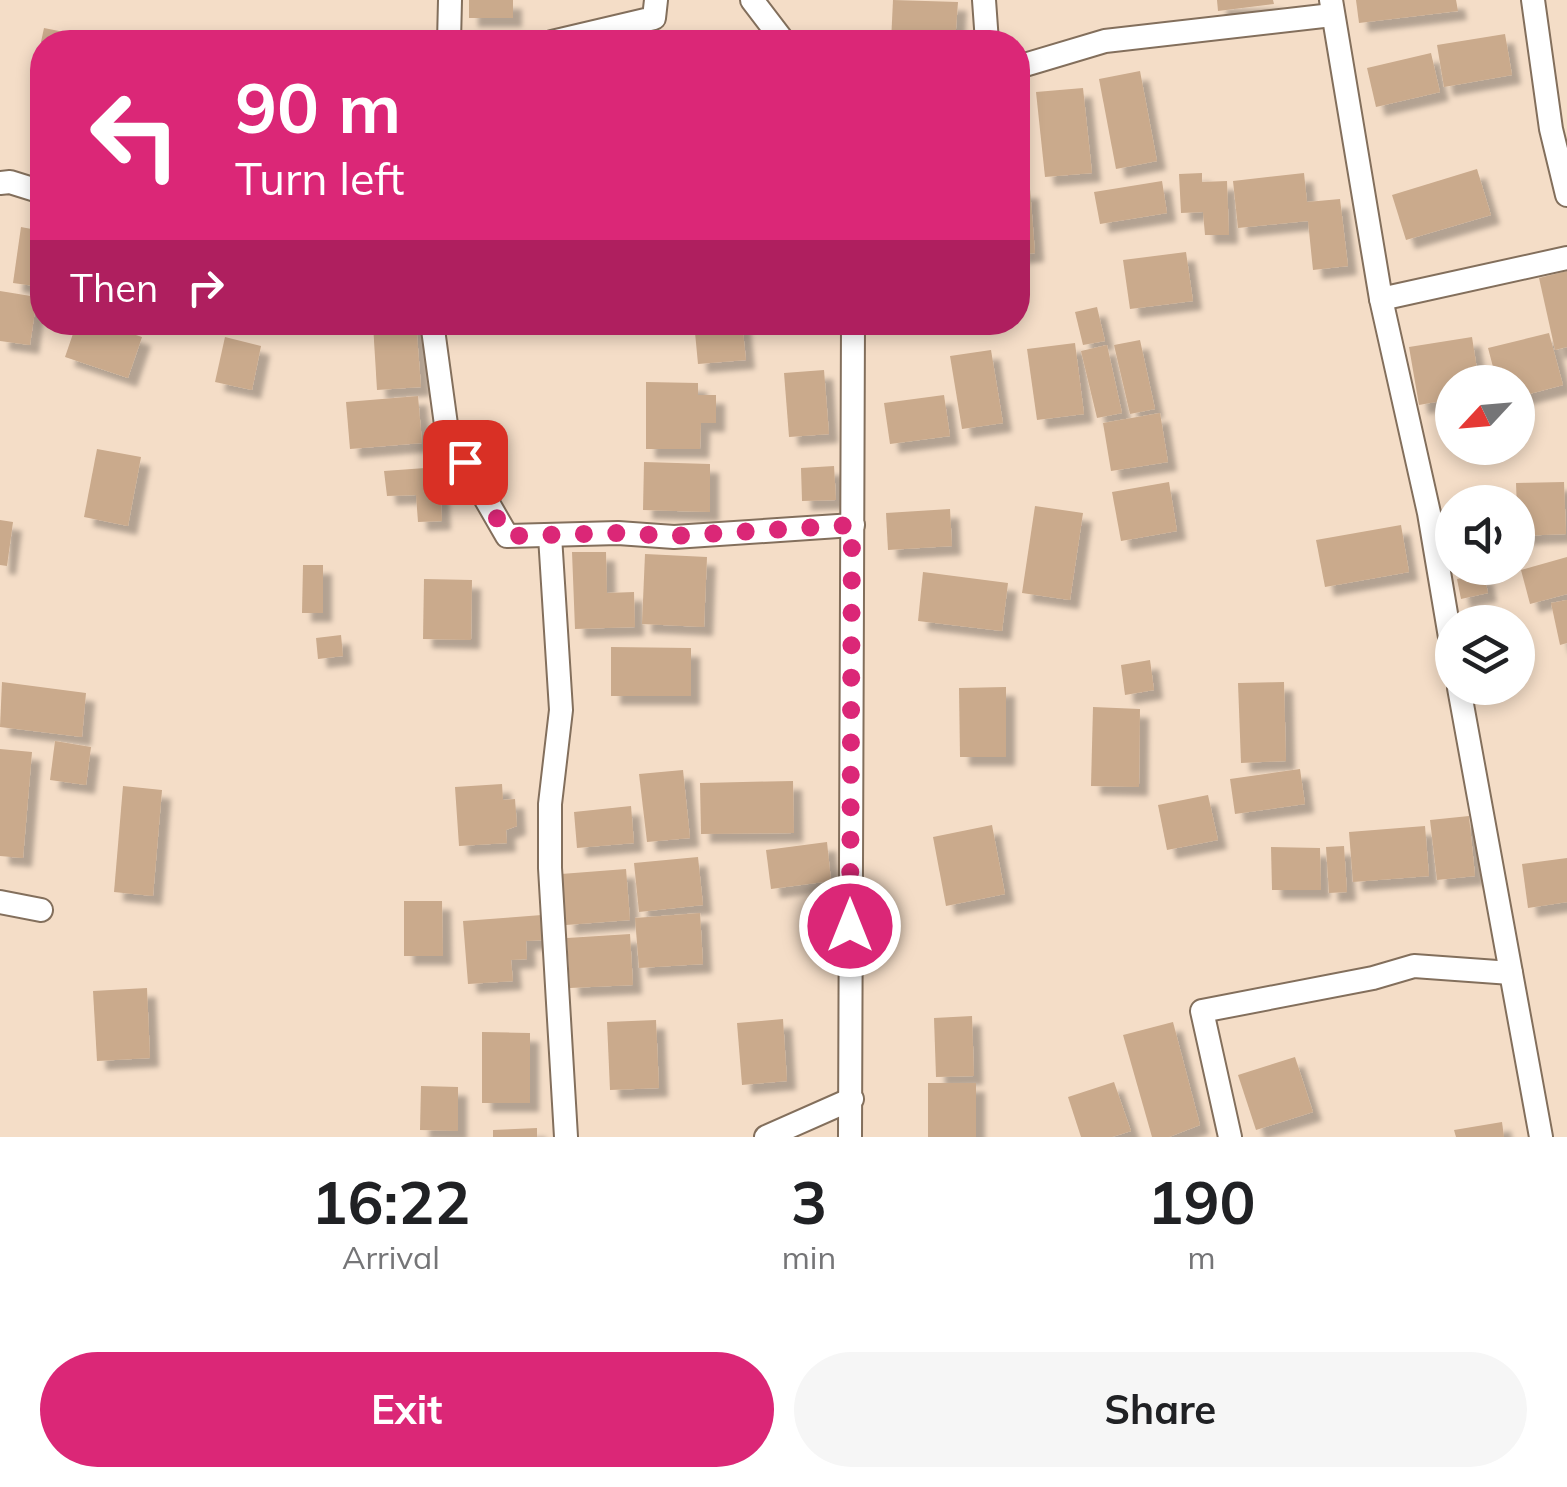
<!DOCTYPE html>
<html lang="en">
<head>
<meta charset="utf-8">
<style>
  body { margin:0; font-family:Mulish,sans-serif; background:#f6f6f6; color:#202124; height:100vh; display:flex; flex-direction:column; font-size:38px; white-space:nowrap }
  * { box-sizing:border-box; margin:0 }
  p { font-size:32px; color:#757577 }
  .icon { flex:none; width:55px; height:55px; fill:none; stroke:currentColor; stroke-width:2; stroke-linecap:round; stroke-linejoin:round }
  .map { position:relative; height:1137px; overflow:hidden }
  .details { display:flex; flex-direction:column; background:#fff; flex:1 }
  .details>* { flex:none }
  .top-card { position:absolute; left:30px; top:30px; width:1000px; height:305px; border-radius:40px; box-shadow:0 5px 15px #0003; background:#db2777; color:#fff; overflow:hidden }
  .needle { width:65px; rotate:244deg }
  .controls { position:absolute; left:1435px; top:365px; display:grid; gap:20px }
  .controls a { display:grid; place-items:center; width:100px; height:100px; border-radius:50%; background:#fff; box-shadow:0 5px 15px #0003; font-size:50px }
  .pin { position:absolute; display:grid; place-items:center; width:85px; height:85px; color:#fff; margin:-42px; border-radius:20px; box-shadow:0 5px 15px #0006 }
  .me { position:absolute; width:110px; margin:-55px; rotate:0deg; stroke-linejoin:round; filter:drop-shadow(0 0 8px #0008) }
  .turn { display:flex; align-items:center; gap:35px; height:210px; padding:0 40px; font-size:45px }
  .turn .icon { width:130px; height:130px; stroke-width:2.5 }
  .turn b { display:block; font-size:70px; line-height:85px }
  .then { display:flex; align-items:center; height:95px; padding:0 40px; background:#0003; gap:20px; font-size:38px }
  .eta { display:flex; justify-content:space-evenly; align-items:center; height:170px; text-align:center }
  .eta b { font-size:60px; font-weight:700; line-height:70px }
  .cta { display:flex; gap:20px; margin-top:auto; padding:20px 40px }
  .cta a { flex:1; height:115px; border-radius:60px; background:#db2777; color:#fff; font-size:40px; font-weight:700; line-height:115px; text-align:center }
  .cta a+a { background:#f6f6f6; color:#202124 }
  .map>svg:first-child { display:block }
</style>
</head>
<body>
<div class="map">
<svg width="1567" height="1137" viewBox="0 0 1567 1137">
  <defs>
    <filter id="shadow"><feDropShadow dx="9" dy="9" stdDeviation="2.5" flood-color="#0004"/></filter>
  </defs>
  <rect width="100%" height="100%" fill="#f4ddc7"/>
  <g fill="#caaa8c" filter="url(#shadow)">
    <rect x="469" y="0" width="44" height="18"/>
    <polygon points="893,0 958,2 955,42 891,42"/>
    <polygon points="1217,0 1273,0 1274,4 1218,11"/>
    <polygon points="1356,0 1456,0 1458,11 1359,23"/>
    <polygon points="44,28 64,32 62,42 41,42"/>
    <polygon points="1505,34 1512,75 1444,87 1437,45"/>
    <polygon points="41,46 42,46 42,77 35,75"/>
    <polygon points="1431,53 1440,92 1376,107 1367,68"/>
    <polygon points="1140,71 1157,161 1116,169 1099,79"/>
    <polygon points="1083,88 1092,173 1045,177 1036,92"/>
    <polygon points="1477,169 1491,215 1406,240 1392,195"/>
    <polygon points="1202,173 1202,182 1227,181 1229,235 1205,235 1203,212 1181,213 1179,174"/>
    <polygon points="1304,173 1307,202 1340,199 1348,266 1313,270 1308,221 1238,228 1233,181"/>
    <polygon points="1162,181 1167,213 1100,224 1094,192"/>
    <polygon points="1030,189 1035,253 1018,255 1018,190"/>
    <polygon points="21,227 42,231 42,287 13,283"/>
    <polygon points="1186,252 1193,301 1130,309 1123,260"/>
    <polygon points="1567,271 1567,347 1555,350 1539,278"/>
    <polygon points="0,291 37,297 30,345 0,341"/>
    <polygon points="1097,307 1105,341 1083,345 1075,312"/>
    <polygon points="77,322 97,322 142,337 128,378 65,357"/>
    <polygon points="391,322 416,322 421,387 377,390 373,324"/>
    <polygon points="694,322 742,322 746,360 698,364"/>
    <polygon points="1549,333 1563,385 1518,397 1518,382 1497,382 1488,348"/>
    <polygon points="225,337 261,346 252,390 215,382"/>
    <polygon points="1472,337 1479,382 1452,382 1452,399 1419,405 1409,347"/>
    <polygon points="1140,340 1155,409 1130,414 1114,345"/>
    <polygon points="1075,343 1084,414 1037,420 1027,349"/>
    <polygon points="1107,345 1122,413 1097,418 1081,351"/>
    <polygon points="991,350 1003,423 962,429 950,356"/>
    <polygon points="824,370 829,434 789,437 784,373"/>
    <polygon points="646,382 698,383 698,395 716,395 716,423 701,423 700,449 646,449"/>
    <polygon points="944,395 950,436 890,444 884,403"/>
    <polygon points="418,396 422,443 350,449 346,402"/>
    <polygon points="1160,413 1168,462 1111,471 1103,423"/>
    <polygon points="97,449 141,457 128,526 84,517"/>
    <polygon points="644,462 710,464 710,512 643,510"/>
    <polygon points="834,466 836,500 802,501 801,468"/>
    <polygon points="439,467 442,521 418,522 416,495 387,496 384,471"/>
    <polygon points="1169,482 1177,531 1121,541 1112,492"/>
    <polygon points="1564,482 1566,534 1518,536 1516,483"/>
    <polygon points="1035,506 1083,513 1070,600 1022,593"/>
    <polygon points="950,509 952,546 888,550 886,513"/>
    <polygon points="0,520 13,522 7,566 0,565"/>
    <polygon points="1401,525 1409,572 1325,587 1316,540"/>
    <polygon points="572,552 606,552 607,593 634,592 635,627 575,629"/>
    <polygon points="645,554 707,557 704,627 642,624"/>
    <polygon points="1567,557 1567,594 1530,604 1521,570"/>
    <polygon points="303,565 323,565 323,613 302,613"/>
    <polygon points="923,572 1008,583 1002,631 918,621"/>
    <polygon points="1484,574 1488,593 1461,599 1457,579"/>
    <polygon points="424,579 472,580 471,640 423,639"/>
    <polygon points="1567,600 1567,643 1560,645 1551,603"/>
    <polygon points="341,635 343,656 318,659 316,638"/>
    <polygon points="611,647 691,648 691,696 611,696"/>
    <polygon points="1150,660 1154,690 1125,695 1121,665"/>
    <polygon points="2,682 86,693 82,737 0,727"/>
    <polygon points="1284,682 1286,761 1241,763 1238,683"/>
    <polygon points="1006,687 1006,757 960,757 959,688"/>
    <polygon points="1093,707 1140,709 1139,787 1091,786"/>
    <polygon points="55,741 91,747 86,785 50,780"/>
    <polygon points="0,749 32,752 23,858 0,856"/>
    <polygon points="1300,769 1305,804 1235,814 1230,779"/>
    <polygon points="683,770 690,838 647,842 639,774"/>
    <polygon points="793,781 794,833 701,834 700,783"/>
    <polygon points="502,784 503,800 515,799 517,826 506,830 507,843 459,846 455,787"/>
    <polygon points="123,786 162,790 153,896 114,892"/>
    <polygon points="1208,795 1218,840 1167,850 1158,805"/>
    <polygon points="631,806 634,843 577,848 574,812"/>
    <polygon points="1469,816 1475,876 1437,880 1430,820"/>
    <polygon points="992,825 1005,894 946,906 933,837"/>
    <polygon points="1425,826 1429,876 1353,882 1349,832"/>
    <polygon points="827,842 831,881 771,889 766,850"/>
    <polygon points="1344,846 1347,892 1329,893 1326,847"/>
    <polygon points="1271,847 1320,848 1321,890 1272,890"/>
    <polygon points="698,857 703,905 639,912 634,863"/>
    <polygon points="1567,858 1567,902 1528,908 1522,864"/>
    <polygon points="626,869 630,920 566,925 561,874"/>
    <polygon points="404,901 442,901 443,956 404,956"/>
    <polygon points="700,913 703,964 639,968 635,918"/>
    <polygon points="542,915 544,940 526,941 527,959 511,960 513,981 468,984 463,921"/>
    <polygon points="630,934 633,985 570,988 567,938"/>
    <polygon points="147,988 150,1058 97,1061 93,991"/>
    <polygon points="972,1016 974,1076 936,1077 934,1018"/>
    <polygon points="783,1019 787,1081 742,1085 737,1023"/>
    <polygon points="656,1020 659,1088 610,1090 607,1022"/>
    <polygon points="1173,1022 1200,1125 1169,1137 1152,1137 1123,1035"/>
    <polygon points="482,1032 530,1033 530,1103 482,1103"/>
    <polygon points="1295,1057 1313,1112 1256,1130 1238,1075"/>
    <polygon points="1114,1082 1131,1131 1112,1137 1081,1137 1068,1097"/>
    <rect x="928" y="1083" width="48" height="54"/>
    <polygon points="421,1086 458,1087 458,1131 420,1130"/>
    <polygon points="1502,1122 1504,1137 1456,1137 1454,1130"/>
    <polygon points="537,1128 537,1137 493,1137 493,1130"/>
  </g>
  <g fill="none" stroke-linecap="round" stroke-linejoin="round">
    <defs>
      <g id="minor">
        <polyline points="752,0 784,42"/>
        <polyline points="984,0 987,42"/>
        <polyline points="1331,0 1381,299 1429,513 1452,649"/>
        <polyline points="1533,0 1551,129 1567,195"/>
        <polyline points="449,42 450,0"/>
        <polyline points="552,42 654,18 656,0"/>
        <polyline points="1018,67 1105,41 1332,15"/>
        <polyline points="0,183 10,182 42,192"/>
        <polyline points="1381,299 1567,258"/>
        <polyline points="432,322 447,432 507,536 618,533 674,537 853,525"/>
        <polyline points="550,536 561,710 550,804 550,868 566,1137"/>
        <polyline points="1459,688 1541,1137"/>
        <polyline points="0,902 41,910"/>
        <polyline points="766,1137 852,1099"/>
        <polyline points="850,1137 853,322"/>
        <polyline points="1230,1137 1202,1011 1373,978 1414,966 1511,973"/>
      </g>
    </defs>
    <use href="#minor" stroke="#836f5c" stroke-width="26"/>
    <use href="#minor" stroke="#fff" stroke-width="22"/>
  </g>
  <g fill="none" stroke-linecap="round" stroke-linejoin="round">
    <polyline stroke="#db2777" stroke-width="18" stroke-dasharray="0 32.4" points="465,462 507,536 618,533 674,536 852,525 850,926"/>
  </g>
</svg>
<div class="controls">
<a><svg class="needle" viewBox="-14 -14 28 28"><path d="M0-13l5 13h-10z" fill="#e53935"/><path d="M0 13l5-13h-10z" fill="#757577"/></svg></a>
<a><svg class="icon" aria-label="sound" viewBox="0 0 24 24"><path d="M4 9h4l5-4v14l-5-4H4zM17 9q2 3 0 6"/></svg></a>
<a><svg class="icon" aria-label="layers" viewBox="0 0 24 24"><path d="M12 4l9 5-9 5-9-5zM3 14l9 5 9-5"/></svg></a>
</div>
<div class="pin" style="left:465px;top:462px;background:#d93025"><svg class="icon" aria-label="arrive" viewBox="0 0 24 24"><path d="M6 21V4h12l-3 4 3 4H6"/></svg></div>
<svg class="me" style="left:850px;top:926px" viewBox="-20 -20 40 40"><circle r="17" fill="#db2777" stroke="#fff" stroke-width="3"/><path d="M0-11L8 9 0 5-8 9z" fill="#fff"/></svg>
<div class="top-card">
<div class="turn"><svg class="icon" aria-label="left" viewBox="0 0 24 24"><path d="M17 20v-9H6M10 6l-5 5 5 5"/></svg><div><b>90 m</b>Turn left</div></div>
<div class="then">Then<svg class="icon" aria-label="right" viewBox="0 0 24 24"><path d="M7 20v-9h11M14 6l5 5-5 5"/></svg></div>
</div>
</div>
<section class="details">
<div class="eta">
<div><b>16:22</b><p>Arrival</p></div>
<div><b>3</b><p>min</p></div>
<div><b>190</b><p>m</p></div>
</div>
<div class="cta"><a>Exit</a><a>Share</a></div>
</section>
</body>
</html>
